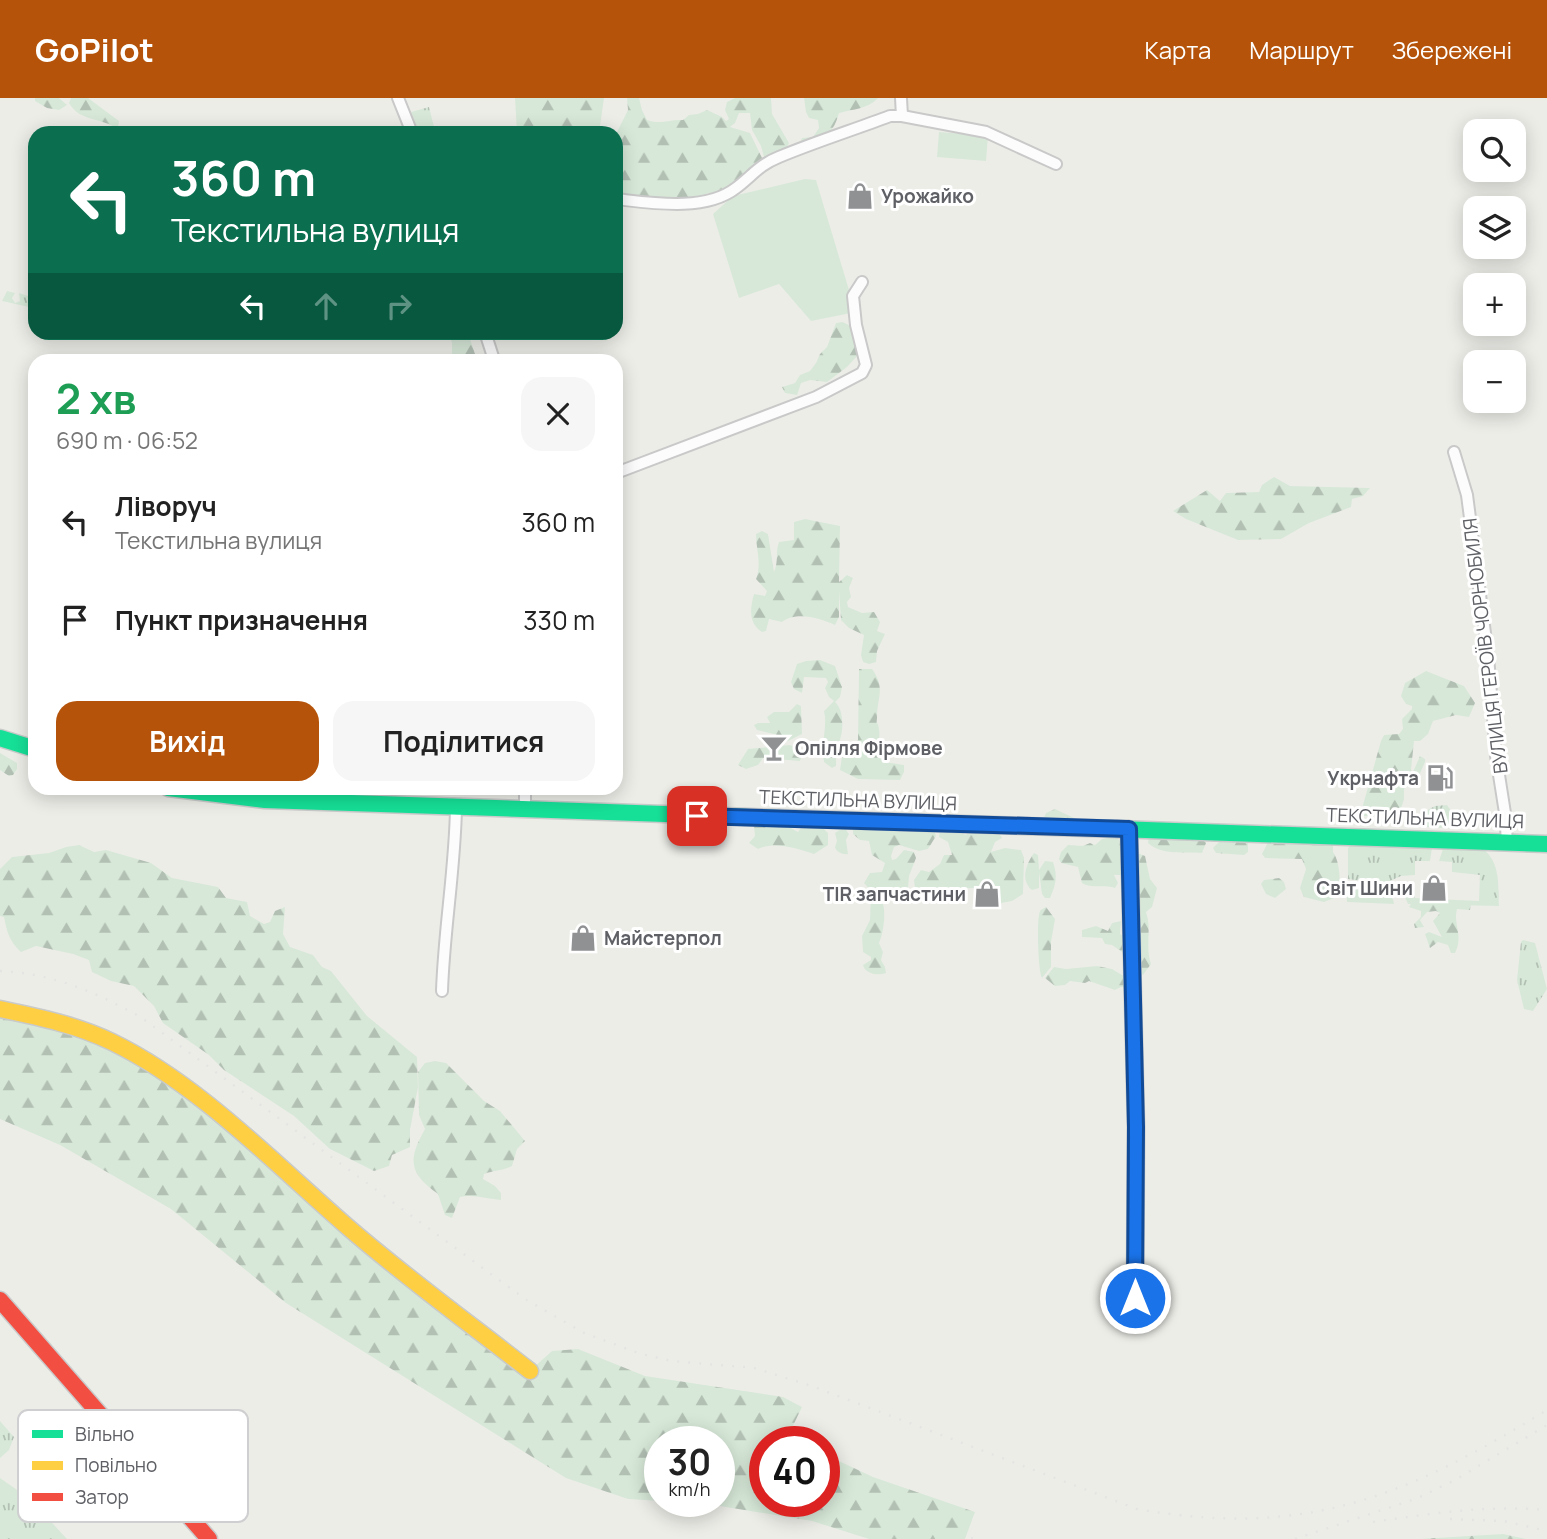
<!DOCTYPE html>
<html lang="uk">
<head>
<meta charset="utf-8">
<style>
  body { margin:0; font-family:Manrope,sans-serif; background:#f6f6f6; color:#222; height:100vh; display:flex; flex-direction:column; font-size:26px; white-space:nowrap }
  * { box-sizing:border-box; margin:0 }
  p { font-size:23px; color:#767676 }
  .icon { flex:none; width:38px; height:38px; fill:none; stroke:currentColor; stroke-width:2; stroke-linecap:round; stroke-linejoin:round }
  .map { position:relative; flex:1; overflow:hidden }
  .panel { position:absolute; left:28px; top:256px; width:595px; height:441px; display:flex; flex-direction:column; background:#fff; border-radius:21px; box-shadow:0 4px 18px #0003 }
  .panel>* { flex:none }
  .top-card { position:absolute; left:28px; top:28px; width:595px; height:214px; border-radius:21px; box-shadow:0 4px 18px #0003; background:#0b6e4f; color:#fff; overflow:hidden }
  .controls { position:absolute; left:1463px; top:21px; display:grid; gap:14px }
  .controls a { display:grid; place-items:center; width:63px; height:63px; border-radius:14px; background:#fff; box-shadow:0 4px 18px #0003; font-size:35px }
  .speed { position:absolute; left:644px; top:1328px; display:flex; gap:14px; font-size:35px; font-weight:700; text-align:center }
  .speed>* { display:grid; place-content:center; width:91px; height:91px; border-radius:50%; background:#fff; box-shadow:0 4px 18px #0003; line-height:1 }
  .speed small { font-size:18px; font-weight:400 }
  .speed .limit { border:10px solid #d22; background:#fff; color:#111 }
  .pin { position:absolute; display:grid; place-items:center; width:60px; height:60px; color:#fff; margin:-30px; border-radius:14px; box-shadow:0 4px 10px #0006 }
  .me { position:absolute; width:77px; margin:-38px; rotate:0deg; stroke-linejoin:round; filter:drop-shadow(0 0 5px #0008) }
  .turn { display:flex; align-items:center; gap:24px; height:147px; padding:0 28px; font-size:32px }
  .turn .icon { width:91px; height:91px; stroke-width:2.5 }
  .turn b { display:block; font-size:49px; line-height:60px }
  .lanes { display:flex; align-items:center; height:66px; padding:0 28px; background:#0003; justify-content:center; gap:35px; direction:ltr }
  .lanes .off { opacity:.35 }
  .round { display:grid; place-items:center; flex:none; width:74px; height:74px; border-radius:21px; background:#f6f6f6 }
  .summary { display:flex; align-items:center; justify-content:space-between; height:119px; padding:0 28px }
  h1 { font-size:42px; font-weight:700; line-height:52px; color:#1e9e55 }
  .action { display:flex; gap:14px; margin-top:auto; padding:14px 28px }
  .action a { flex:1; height:80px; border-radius:21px; background:#b45309; color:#fff; font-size:28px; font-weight:700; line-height:80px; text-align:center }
  .action a+a { background:#f6f6f6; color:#222 }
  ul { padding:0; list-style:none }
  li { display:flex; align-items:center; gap:21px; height:98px; padding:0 28px }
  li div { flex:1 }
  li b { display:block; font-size:26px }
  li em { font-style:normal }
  header { display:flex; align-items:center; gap:42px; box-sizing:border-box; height:98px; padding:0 35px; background:#b45309; color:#fff }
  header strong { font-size:33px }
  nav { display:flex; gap:38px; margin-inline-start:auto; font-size:24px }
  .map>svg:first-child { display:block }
</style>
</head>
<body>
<header>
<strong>GoPilot</strong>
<nav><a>Карта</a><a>Маршрут</a><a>Збережені</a></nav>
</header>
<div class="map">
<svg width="1547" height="1441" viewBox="0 0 1547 1441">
  <defs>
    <pattern id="grass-tufts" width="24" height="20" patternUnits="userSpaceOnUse" patternTransform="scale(1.75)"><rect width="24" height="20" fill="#d7e8d8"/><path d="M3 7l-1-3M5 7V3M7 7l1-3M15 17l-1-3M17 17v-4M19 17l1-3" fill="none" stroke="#b2bfb3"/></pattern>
    <pattern id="forest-firs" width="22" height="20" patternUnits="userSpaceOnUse" patternTransform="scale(1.75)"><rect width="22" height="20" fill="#d7e8d8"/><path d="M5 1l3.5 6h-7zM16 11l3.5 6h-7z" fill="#b2bfb3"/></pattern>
  </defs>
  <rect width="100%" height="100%" fill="#edede8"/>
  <g fill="url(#grass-tufts)">
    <polygon points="429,9 434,29 420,30 416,27 411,14"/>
    <polygon points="7,193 15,195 12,200 15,205 20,203 19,195 28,198 29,209 2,203"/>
    <polygon points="1447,707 1460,726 1459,731 1412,728 1413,720 1435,708"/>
    <polygon points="1355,743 1361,746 1429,746 1432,750 1430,763 1415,763 1415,777 1401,778 1383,786 1348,781 1348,750"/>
    <path d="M1478 748C1501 760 1498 785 1499 808L1408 806 1402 793 1396 791V788L1403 785H1414L1415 800 1479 803 1480 777 1452 774V764L1439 763 1443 751Z"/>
    <polygon points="1346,791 1378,793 1393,801 1394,806 1347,804"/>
    <polygon points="1523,842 1535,845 1547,891 1533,913 1524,911 1517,882 1521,844"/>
    <polygon points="0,1323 14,1339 9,1352 0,1360"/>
    <polygon points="0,1380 30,1401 67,1441 0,1441"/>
  </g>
  <g fill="url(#forest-firs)">
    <polygon points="35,0 59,0 67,7 59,12 47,10 35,3"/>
    <path d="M71 0H88L119 23 118 30H116C100 19 80 24 69 5Z"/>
    <polygon points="515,0 604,0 599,35 517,35"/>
    <path d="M627 0H639L642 12 647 22C661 27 670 21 683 22L689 17 698 16 707 12 722 19 726 23 729 21 725 12 727 4 735 0H771L772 16 789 45 784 56 772 62 764 59 761 48 752 32 750 15H739L735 25 730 29 750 35 763 62 736 82 729 94 708 95 694 102 616 104V36L628 12Z"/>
    <path d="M804 0H878C868 11 853 11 839 15 832 40 822 40 799 46L802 40 813 39 819 30 818 22 809 20 806 14Z"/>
    <path d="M842 224C858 229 857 242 859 256L847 269 827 284 810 282 801 285 797 297 785 295 782 289 795 285 800 277 810 273 816 265 820 256 827 249 836 225Z"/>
    <polygon points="449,235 468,235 475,256 475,262 452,262 452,245"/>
    <polygon points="1274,379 1290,388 1370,390 1363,398 1352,401 1351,409 1309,425 1281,441 1238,442 1186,421 1173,413 1207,392 1220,403 1226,395 1259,394 1262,387"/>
    <path d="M805 421 840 428 839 484 847 477 853 480 849 490 851 499 847 504 848 509 862 515 874 514 880 524 877 533 885 536 877 553 876 564 869 566 863 564 861 557 864 537 849 530 841 522 839 493V519L835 527C819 520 797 513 782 524L769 521 766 533 762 534C748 525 750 510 754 496L765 498 767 493 756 481C762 465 756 452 756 436L762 433 768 436 774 474C779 463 775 454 779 444L794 442V424Z"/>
    <path d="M820 562 835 568 842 589 840 599 835 604C845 612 844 638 837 648L839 656 836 659V668L832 670 824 664C820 646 828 629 824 613L834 603 829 599 825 590 828 584 826 580 804 579 802 595 794 591 791 584 797 566 806 563Z"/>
    <path d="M859 571H872C886 590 877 599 877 620 876 630 877 620 879 631 881 640 876 649 878 659L885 664 904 667V674L900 682 858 681 840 672 843 652 854 647 858 642Z"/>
    <polygon points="1426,573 1464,588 1475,605 1469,619 1456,617 1433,623 1428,636 1420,643 1414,643 1411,672 1413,674 1420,658 1425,661 1425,664 1417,682 1404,691 1404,701 1399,717 1393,720 1380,716 1375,718 1364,718 1363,707 1381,643 1384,637 1399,636 1403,631 1402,621 1412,611 1412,608 1406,606 1401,598 1405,585"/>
    <polygon points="797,606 801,608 802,636 788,643 778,637 757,632 754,627 758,625 770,625 767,619 774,614 789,614"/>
    <polygon points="790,647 798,651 802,658 800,663 763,660 758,667 746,671 738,667 748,651"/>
    <polygon points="0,655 17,665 17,671 13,677 9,678 0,672"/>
    <polygon points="1055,711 1074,720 1072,723 1048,721 1044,719 1046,715"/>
    <path d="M765 726 787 728 798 734 803 727 822 729 828 735V747L814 756C796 750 775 743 758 751L749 745 755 738 754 728Z"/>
    <path d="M844 729 849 736 846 742 848 756C843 757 836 754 835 749L837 743 835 735Z"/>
    <path d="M859 730 913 734 934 732 936 738 928 751 919 753 899 747 894 749 891 758 892 762 896 761 904 752 914 754 916 760 909 778 908 790 881 801C887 811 884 834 879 845L883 854 881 862 885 869 886 875C878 878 865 876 863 867L871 862V859L863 854 862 838 870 822 871 793 864 785 870 775 882 774 885 765 872 757 869 743 860 742 853 736V732Z"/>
    <path d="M960 731 965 737C976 729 987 731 999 735L1002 740 995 744 991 754 1005 750 1021 752 1024 760 1023 796 1012 803 996 806 995 793 990 789 955 791 952 796C938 799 928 795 915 791L914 782 921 772 929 774 940 766 944 757H952L948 744 939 739 940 732Z"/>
    <path d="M1149 738 1202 741 1206 745 1202 755C1185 754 1160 757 1148 745Z"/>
    <path d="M1116 739C1128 749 1125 763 1124 777H1114L1118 785 1115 790C1104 786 1091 791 1082 785L1078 769 1061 765 1059 761 1061 754 1068 747 1083 748 1090 745 1095 747 1102 741Z"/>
    <polygon points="1221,742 1248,745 1248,754 1244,757 1216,755 1213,750"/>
    <path d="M1283 742 1333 743V754C1341 766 1340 784 1339 798L1324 804 1304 799 1300 790 1306 771 1302 761 1265 760 1262 756 1267 746Z"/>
    <path d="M79 747 94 754 106 752 151 765 172 780 218 789 226 800 247 804 250 818 264 826 270 824 275 813 285 809 283 836 290 849 313 857 322 869 331 873 367 918 417 959 418 989 410 1032V1049L392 1057 389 1068 374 1073 330 1051 294 1018 224 972 209 957 163 925 154 908 134 888 111 883 92 874 89 862 73 856 36 848 21 854C9 843 7 834 4 819L0 818V771L12 759 49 755 66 749Z"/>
    <path d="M1135 754 1145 758 1150 781 1157 790 1152 809 1146 814C1152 830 1145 849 1151 866L1143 877 1135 868Z"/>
    <path d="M1034 755 1038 757 1039 772 1045 763 1053 764C1058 778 1056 787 1050 800H1045L1042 796 1039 774V790L1032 792C1020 782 1026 766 1034 755Z"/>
    <polygon points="1279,780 1284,784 1286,791 1275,800 1266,796 1261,786 1264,782"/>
    <path d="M1414 801 1471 804 1470 812 1457 811C1453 827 1464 838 1455 855H1451L1448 847 1438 844 1430 850 1425 836 1429 834 1442 839 1433 823 1440 815 1436 813 1427 814 1420 822 1424 829 1415 830 1414 826 1421 819V813L1409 809Z"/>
    <path d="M1046 809 1055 821 1051 844V869L1042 880C1038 873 1037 825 1039 817 1040 811 1041 812 1046 809Z"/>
    <polygon points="1121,823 1120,836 1128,841 1125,856 1112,847 1105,846 1102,840 1082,839 1082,832 1096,828 1108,833 1112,825"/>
    <polygon points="1097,868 1112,871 1127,880 1126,889 1121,889 1115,892 1089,883 1085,885 1070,883 1065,887 1055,888 1045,880 1054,869 1066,871"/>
    <polygon points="0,916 48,924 128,956 264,1059 523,1279 552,1253 578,1251 645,1278 783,1299 802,1309 788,1338 799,1344 765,1344 765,1404 824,1404 824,1356 873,1379 975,1414 965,1441 869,1441 812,1423 714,1407 662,1404 719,1404 719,1344 660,1344 660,1403 628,1401 566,1380 286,1205 171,1111 60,1047 0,1021"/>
    <path d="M435 963 446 965 484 1003 500 1013 525 1043 517 1051 512 1068C502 1073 494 1072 484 1076L483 1081 495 1088 501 1095V1102C487 1101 473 1096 460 1099L452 1120 445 1117 438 1096C408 1075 408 1061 425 1031L419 1017 418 974 425 965Z"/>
    <polygon points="1503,1436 1526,1441 1419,1441"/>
  </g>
  <g fill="#d7e8d8">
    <polygon points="939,34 988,38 986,63 937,59"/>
    <polygon points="805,81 816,82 849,192 851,215 811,223 779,186 739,200 713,116 733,98"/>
  </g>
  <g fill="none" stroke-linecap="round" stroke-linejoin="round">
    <defs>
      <g id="street">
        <polyline points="398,0 412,35"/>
        <polyline points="902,18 986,34 1056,66"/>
        <path d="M616 101C652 105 705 114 736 90 752 78 759 67 779 59 815 44 853 32 890 18H902L901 0"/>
        <polyline points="485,234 494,262"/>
        <polyline points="1454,354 1467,397 1488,558 1496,658 1505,715 1507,744"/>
        <polyline points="616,375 816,299 862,275 866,267 856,227 853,198 862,184"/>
        <polyline points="525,690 525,712"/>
        <path d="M442 893C444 832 455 771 456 710"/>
      </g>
      <g id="fast">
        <polyline points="0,640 35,651"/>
        <polyline points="168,690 265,702 779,720"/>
        <polyline points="1118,731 1547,746"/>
      </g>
      <g id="slow">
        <polyline points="779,720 1118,731"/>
        <path d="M0 911C38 919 77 927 112 944 199 986 277 1068 350 1131 408 1181 470 1226 530 1273"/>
      </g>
      <g id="jam">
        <polyline points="1129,731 1136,1029 1135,1200"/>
        <polyline points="0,1202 209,1441"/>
      </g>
    </defs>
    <use href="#street" stroke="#c9c9c9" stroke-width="14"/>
    <use href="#fast" stroke="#c9caca" stroke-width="19"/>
    <use href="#slow" stroke="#c9caca" stroke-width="19"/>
    <use href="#jam" stroke="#c9caca" stroke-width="19"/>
    <use href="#street" stroke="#fcfcfc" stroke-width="10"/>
    <use href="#fast" stroke="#16e098" stroke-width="16"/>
    <use href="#slow" stroke="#ffcf43" stroke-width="16"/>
    <use href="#jam" stroke="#f24e42" stroke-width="16"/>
    <g stroke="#e4e4e3" stroke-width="2.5" stroke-dasharray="2 9" stroke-linecap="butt">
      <path d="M0 873C52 875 98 895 142 920L525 1201 584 1235 641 1256 672 1263 754 1270 809 1287 1137 1411C1306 1441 1407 1398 1547 1312"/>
      <polyline points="1450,1421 1504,1423 1547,1433"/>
      <path d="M1373 1424C1434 1415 1485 1407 1547 1412"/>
      <polyline points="971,1440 976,1441"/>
      <polyline points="1295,1441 1418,1400 1455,1382 1547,1327"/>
    </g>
  </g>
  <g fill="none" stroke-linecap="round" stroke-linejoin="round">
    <defs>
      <polyline id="route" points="697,718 1129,731 1136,1029 1135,1200"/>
    </defs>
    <use href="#route" stroke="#114b97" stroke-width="18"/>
    <use href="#route" stroke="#1a73e8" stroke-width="12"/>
  </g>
  <defs>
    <symbol id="shop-bare" viewBox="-9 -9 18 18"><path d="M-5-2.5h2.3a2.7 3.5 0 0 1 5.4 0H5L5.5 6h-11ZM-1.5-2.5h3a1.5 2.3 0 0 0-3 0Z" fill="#909193" stroke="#fff" stroke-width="2.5" paint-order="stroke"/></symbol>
    <symbol id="bar-bare" viewBox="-9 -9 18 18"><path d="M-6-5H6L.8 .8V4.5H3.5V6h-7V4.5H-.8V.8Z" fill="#909193" stroke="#fff" stroke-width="2.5" paint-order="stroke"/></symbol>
    <symbol id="fuel-bare" viewBox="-9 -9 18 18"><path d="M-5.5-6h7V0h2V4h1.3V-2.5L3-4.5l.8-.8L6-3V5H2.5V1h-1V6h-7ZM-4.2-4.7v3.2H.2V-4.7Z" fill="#909193" stroke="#fff" stroke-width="2.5" paint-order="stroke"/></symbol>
  </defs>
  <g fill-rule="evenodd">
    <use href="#shop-bare" x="841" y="79" width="38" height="38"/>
    <use href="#bar-bare" x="755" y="631" width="38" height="38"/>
    <use href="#fuel-bare" x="1421" y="661" width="38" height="38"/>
    <use href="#shop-bare" x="1415" y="771" width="38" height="38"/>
    <use href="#shop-bare" x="968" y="777" width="38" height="38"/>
    <use href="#shop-bare" x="564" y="821" width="38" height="38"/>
  </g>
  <g text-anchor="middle" stroke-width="6" stroke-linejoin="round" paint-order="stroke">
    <g font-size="19" font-weight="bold" fill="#5e6065" stroke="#fff" text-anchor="start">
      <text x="881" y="105">Урожайко</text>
      <text x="795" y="657">Опілля Фірмове</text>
      <text x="1419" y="687" text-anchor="end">Укрнафта</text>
      <text x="1413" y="797" text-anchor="end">Світ Шини</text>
      <text x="966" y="803" text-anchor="end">TIR запчастини</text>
      <text x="604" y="847">Майстерпол</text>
    </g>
    <g font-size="19" fill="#5e6065" stroke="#fff">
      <text transform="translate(1485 548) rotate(-97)" y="7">ВУЛИЦЯ ГЕРОЇВ ЧОРНОБИЛЯ</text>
      <text transform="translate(858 702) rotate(2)" y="7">ТЕКСТИЛЬНА ВУЛИЦЯ</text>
      <text transform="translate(1425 720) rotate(2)" y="7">ТЕКСТИЛЬНА ВУЛИЦЯ</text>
    </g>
  </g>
  <rect x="18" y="1312" width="230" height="112" rx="10" fill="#fff" stroke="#cfcfd1" stroke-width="2"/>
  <rect x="32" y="1332" width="31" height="8" fill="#16e098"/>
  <rect x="32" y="1363" width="31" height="9" fill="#ffcf43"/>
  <rect x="32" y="1395" width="31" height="8" fill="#f24e42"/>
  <g font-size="19" fill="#5e6065">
    <text x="75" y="1343">Вільно</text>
    <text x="75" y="1374">Повільно</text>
    <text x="75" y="1406">Затор</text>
  </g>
</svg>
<div class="controls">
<a><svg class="icon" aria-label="search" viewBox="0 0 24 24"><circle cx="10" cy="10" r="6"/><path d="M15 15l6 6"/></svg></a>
<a><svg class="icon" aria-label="layers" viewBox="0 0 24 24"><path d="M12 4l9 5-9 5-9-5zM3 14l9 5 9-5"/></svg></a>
<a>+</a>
<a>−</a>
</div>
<div class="speed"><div>30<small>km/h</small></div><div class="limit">40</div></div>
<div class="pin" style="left:697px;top:718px;background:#d93025"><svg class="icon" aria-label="arrive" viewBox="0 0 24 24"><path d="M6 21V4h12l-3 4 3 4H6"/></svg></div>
<svg class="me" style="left:1135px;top:1200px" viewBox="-20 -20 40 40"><circle r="17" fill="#1a73e8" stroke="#fff" stroke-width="3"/><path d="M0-11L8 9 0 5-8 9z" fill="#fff"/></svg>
<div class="top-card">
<div class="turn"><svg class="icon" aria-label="left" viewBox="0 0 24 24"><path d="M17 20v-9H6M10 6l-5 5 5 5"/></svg><div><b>360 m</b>Текстильна вулиця</div></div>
<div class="lanes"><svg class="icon" aria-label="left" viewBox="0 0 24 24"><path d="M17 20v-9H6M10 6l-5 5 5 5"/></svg><svg class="icon off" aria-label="ahead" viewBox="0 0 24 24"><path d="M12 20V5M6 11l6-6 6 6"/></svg><svg class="icon off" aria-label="right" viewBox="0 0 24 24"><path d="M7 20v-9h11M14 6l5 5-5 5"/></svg></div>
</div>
<section class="panel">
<div class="summary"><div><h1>2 хв</h1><p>690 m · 06:52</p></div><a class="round"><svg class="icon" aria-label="close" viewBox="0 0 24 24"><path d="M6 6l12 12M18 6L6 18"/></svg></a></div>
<ul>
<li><svg class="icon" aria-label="left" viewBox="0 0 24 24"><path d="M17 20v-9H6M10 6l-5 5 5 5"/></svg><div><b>Ліворуч</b><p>Текстильна вулиця</p></div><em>360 m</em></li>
<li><svg class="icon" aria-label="arrive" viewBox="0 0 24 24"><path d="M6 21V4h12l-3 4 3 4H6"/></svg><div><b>Пункт призначення</b></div><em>330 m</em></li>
</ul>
<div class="action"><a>Вихід</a><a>Поділитися</a></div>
</section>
</div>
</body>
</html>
